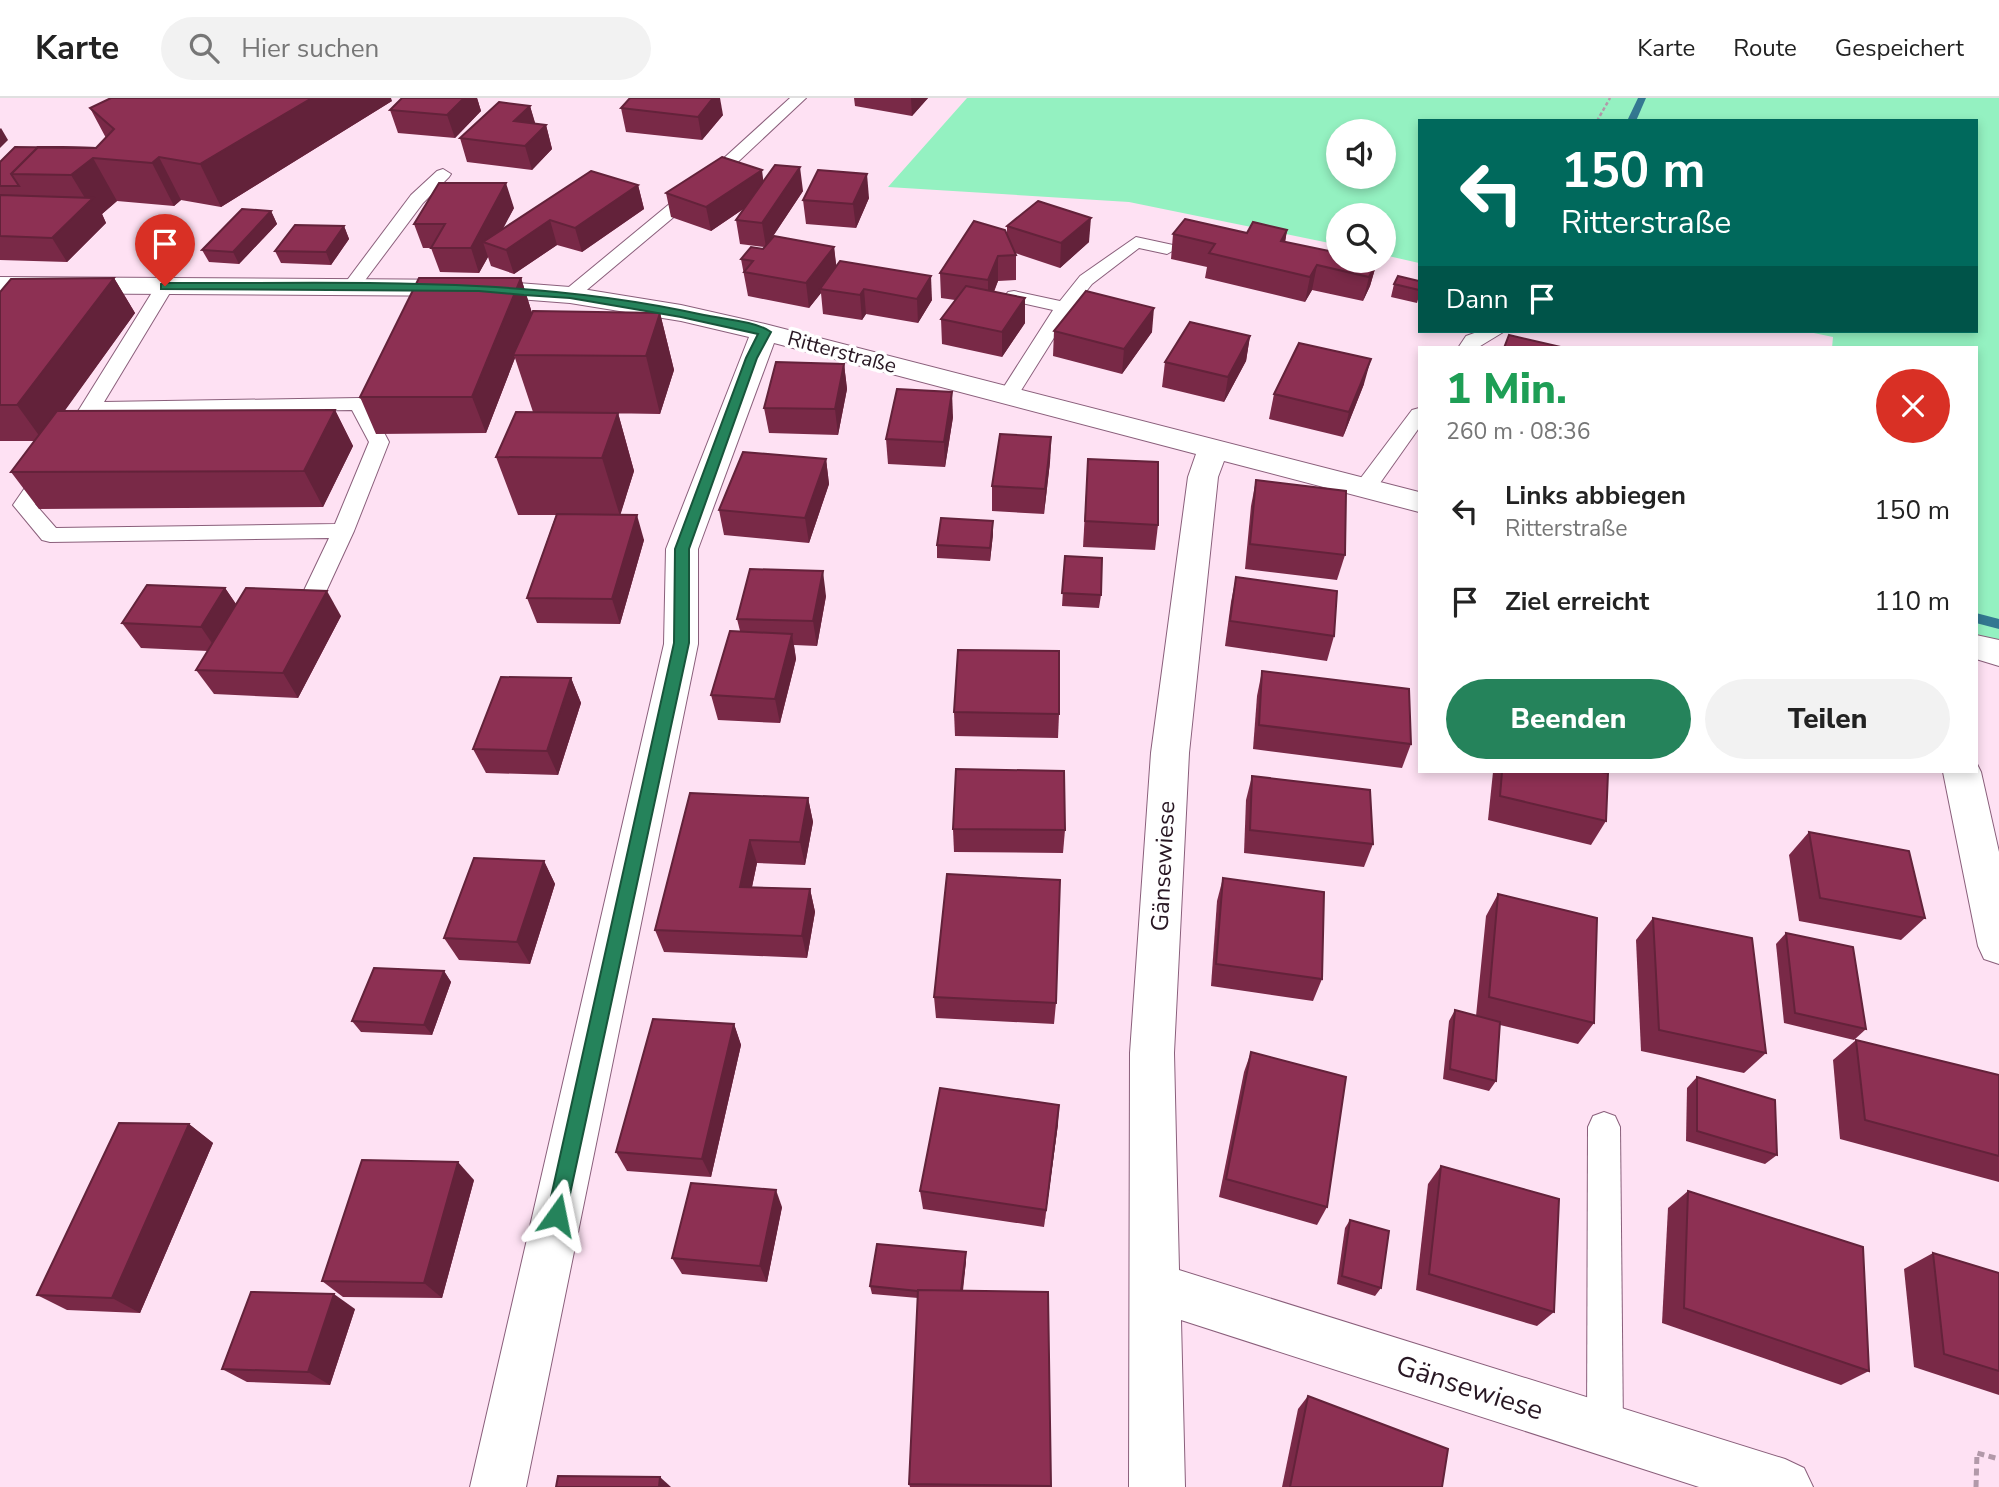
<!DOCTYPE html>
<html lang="de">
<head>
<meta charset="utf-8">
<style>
  body { margin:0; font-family:"Nunito Sans",sans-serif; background:#f2f2f2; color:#222; height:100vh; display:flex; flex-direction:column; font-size:26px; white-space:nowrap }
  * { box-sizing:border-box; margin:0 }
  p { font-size:23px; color:#767676 }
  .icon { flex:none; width:38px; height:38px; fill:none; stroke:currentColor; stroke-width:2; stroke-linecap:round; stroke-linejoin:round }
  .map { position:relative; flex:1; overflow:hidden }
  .sheet { position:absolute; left:1418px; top:248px; width:560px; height:427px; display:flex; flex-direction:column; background:#fff; border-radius:0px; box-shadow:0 4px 10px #0003 }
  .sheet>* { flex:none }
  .guide { position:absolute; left:1418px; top:21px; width:560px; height:214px; border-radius:0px; box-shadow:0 4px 10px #0003; background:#00695c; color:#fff; overflow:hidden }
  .tools { position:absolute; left:1326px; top:21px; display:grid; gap:14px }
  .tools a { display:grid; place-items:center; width:70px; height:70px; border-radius:50%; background:#fff; box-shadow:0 4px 10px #0003; font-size:35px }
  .pin { position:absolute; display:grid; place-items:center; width:60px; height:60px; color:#fff; margin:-72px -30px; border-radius:50% 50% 50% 0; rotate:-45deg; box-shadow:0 0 7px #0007 }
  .pin .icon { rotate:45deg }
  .me { position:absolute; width:77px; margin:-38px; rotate:12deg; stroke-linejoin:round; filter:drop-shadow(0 0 5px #0008) }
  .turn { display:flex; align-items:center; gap:24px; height:147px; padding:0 28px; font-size:32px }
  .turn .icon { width:91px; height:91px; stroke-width:2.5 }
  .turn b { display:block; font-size:49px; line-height:60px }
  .then { display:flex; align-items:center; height:66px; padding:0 28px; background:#0003; gap:14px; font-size:26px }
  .round { display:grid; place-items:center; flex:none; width:74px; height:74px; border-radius:37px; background:#f2f2f2 }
  .overview { display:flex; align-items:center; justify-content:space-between; height:119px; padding:0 28px }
  h1 { font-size:42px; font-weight:800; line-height:52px; color:#1e9e55 }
  .cta { display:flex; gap:14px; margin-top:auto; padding:14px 28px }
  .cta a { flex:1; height:80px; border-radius:42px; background:#25835b; color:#fff; font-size:28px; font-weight:800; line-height:80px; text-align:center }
  .cta a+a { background:#f2f2f2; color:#222 }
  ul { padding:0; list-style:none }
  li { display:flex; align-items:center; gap:21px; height:91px; padding:0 28px }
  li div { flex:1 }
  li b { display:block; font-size:26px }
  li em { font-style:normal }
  header { display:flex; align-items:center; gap:42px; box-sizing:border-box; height:98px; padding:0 35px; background:#fff; border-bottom:2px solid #e0e0e0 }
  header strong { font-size:33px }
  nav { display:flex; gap:38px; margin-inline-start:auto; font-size:24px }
  .search { width:490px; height:63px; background:#f2f2f2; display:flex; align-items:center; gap:18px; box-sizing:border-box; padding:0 24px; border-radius:38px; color:#767676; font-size:26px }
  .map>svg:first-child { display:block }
</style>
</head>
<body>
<header>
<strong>Karte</strong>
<div class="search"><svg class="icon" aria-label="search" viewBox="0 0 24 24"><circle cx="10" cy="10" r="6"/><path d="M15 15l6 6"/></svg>Hier suchen</div>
<nav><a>Karte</a><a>Route</a><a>Gespeichert</a></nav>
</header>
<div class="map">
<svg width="1999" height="1389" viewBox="0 0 1999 1389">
  <rect width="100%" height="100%" fill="#fee1f3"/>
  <path fill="#94f1c1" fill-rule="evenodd" d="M967 0H1999V555L1976 549V250H1832L1833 239 1804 233H1976V23H1419V165L1384 157V117H1339V147L1129 104 888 89ZM1339 33H1384V79H1339Z"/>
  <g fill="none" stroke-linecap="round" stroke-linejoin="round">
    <g fill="#337891" fill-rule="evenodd">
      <polygon points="1638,0 1646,0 1636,23 1627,23"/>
      <polygon points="1976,515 1999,521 1999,531 1976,525"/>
    </g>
    <defs>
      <g id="service">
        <polygon points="790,0 806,0 725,76 576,201 564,201 561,197 564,193 713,70"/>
        <polygon points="443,71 451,76 449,79 423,105 357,193 345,193 342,189 411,97 437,73"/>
        <polygon points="1136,139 1173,147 1176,151 1167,156 1139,150 1092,186 1072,211 1015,302 1001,302 998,298 1053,212 1008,202 1005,198 1008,194 1014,193 1060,203 1080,178"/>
        <path d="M165 183 174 188 104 304 359 300 369 306 389 344 354 433 318 511H302L298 505 329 440 50 444 42 442 13 407 80 310 156 188ZM352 312 369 344 335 426 56 430 35 406 96 316Z"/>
        <polygon points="1480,233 1505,233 1477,250 1458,250 1466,238"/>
        <polygon points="1419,310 1419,330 1373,395 1357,395 1354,390 1357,385 1412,312"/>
        <polygon points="1604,1014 1615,1018 1620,1029 1623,1332 1618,1345 1605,1350 1592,1345 1587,1332 1588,1029 1593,1018"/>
      </g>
      <g id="minor">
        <polygon points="0,179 479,182 570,189 681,207 765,226 1419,394 1419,414 1224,363 1218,379 1189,655 1174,955 1179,1172 1785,1361 1804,1370 1813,1389 1699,1389 1181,1222 1185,1389 1129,1389 1130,955 1151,655 1188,379 1196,356 774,245 698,451 698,546 526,1389 470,1389 664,546 666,451 749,239 681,223 570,205 479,198 0,195"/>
        <polygon points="1976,537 1999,542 1999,568 1976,561"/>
        <polygon points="1976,664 1981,674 1999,754 1999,866 1984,861 1978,848 1943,674 1976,674"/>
      </g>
    </defs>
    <use href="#service" stroke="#8a5f7b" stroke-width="2"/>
    <use href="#minor" stroke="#8a5f7b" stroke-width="2"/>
    <polyline stroke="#b299a9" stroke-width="2.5" stroke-dasharray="3.5 2.5" stroke-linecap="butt" points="1597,23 1610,0"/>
    <polyline stroke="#b299a9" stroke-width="5" stroke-dasharray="7 4.5" stroke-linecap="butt" points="1976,1389 1977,1355 1999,1361"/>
    <use href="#service" fill="#fff" fill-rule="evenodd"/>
    <use href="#minor" fill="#fff" fill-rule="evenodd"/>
  </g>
  <g fill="#792947">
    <polygon points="402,0 477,0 481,13 455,40 398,35 390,12"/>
    <polygon points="854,0 928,0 912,18 855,8"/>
    <polygon points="392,3 221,109 181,102 174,108 117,103 102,116 106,125 67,164 0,162 0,64 97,50 106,40 90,10"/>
    <polygon points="530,8 535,26 546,27 552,51 532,72 467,64 460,40"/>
    <polygon points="621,10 723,17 702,42 626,34"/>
    <polygon points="763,83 803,93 771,141 834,149 836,169 932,202 918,225 866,216 862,222 823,216 821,195 809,210 748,198 741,161 765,149 740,146 736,122 745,110 711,133 671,119 666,95"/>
    <polygon points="638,87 644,111 582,154 557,147 514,176 491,168 488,159 479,175 440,174 431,150 423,150 414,126 514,110 502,131"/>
    <polygon points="869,100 856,130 806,126 803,102"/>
    <polygon points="271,113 277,126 239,166 209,164 202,152"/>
    <polygon points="344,128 349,141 331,167 281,165 275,153"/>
    <polygon points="1007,128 1089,144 1060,170 1015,155 1016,157 1016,182 998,183 994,194 1025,200 1025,225 1002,259 942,246 941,221 955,202 941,200 940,175 1007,137"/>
    <polygon points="1287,132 1285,144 1377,164 1370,188 1363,203 1312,192 1305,204 1205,180 1207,169 1171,161 1173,136 1247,135"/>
    <polygon points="114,180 135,215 64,313 335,312 353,348 323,409 39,411 11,374 35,343 0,343 0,194"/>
    <polygon points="521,180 532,215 660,215 674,272 660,316 602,315 618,315 634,373 620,417 644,442 620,526 537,525 527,500 556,417 518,417 496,359 533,314 515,260 486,335 376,336 360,299"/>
    <polygon points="1419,183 1419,198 1417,205 1391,199 1394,186"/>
    <polygon points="1054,233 1152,234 1122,276 1053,258"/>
    <polygon points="1250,238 1246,263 1224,304 1162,289 1165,264"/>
    <polygon points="844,266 847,291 838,337 769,335 764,310"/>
    <polygon points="1364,286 1343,339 1269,321 1274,296"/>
    <polygon points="953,319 945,369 888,366 886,341"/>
    <polygon points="1051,339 1050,364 1044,416 992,413 992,388"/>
    <polygon points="826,361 829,386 809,445 724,437 719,412"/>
    <polygon points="1088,361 1158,427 1155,452 1083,449"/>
    <polygon points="1256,382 1345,457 1337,482 1245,471 1251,408"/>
    <polygon points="993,436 990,463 937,460 937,447"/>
    <polygon points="1065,458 1101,497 1099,510 1062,508"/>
    <polygon points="1236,479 1334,538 1327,563 1225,548 1231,504"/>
    <polygon points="225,490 236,506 341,518 298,600 214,596 196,572 208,553 141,550 122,525"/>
    <polygon points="826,498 817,548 794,547 796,561 780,625 718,622 711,597 740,533 737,521"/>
    <polygon points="1262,573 1411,646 1402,670 1253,651 1257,598"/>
    <polygon points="571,580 581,605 558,677 486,675 473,651"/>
    <polygon points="954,614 1059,616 1058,640 955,638"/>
    <polygon points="1493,674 1600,674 1606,723 1591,747 1488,722"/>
    <polygon points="1252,678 1373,746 1364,769 1244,755 1246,702"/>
    <polygon points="690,695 808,700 813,724 805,767 757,765 752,789 810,791 815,814 807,860 664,854 655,832"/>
    <polygon points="953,731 1065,732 1063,755 954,754"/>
    <polygon points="1809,734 1925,820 1901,842 1799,823 1789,757"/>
    <polygon points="544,763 555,786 530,866 459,862 444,840"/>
    <polygon points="1223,780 1322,881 1313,903 1211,888 1217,803"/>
    <polygon points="1498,796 1594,925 1578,946 1500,927 1496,983 1489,993 1443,981 1449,923 1455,912 1476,918 1486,818"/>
    <polygon points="1653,820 1766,955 1744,975 1641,953 1636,842"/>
    <polygon points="1786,835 1866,931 1854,942 1784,925 1776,846"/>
    <polygon points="444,873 451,884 432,937 361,934 352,923"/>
    <polygon points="934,899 1056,905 1054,926 936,920"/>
    <polygon points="734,926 741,947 711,1079 627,1073 616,1054"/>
    <polygon points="1856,942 1999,977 1999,1084 1840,1041 1833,962"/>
    <polygon points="1251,954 1327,1109 1317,1127 1219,1099 1244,974"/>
    <polygon points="1697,979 1777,1057 1765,1066 1686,1043 1687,990"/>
    <polygon points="189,1026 213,1045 140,1215 67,1212 37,1197"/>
    <polygon points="1058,1026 1044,1129 923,1111 920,1093"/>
    <polygon points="1441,1068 1554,1214 1537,1228 1416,1192 1428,1086"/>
    <polygon points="474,1082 442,1200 343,1199 322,1183"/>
    <polygon points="1688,1093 1869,1273 1841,1287 1662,1225 1668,1110"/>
    <polygon points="782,1109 767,1184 682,1176 672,1160"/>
    <polygon points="1350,1122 1381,1190 1375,1198 1337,1186 1345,1130"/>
    <polygon points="1933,1155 1999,1175 1999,1297 1914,1269 1904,1171"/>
    <polygon points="966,1163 963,1193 1048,1194 1051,1389 910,1389 909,1386 918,1200 872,1196 870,1188"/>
    <polygon points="355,1211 330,1287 247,1284 222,1271"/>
    <polygon points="1308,1298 1442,1389 1282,1389 1298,1311"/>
  </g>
  <g fill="#63223a">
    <polygon points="312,0 391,0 392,3 221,109 200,66"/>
    <polygon points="464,0 477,0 481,13 455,40 447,17"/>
    <polygon points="713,0 720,0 723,17 702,42 698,19"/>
    <polygon points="911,0 928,0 912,18"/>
    <polygon points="530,8 537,31 514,23"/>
    <polygon points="546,27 552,51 532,72 525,48"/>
    <polygon points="1,30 8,42 0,50 0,31"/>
    <polygon points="159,59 181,102 174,108 152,65"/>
    <polygon points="93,60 117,103 102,116 106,125 67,164 52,140 88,105 71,77"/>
    <polygon points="800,69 803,93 766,149 762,125"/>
    <polygon points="762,72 765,96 711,133 706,109"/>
    <polygon points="867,76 869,100 856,130 853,106"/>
    <polygon points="506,85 514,110 494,148 483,144 488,159 479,175 471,150"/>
    <polygon points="638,87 644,111 582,154 575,130"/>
    <polygon points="271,113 277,126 239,166 233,154"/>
    <polygon points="1091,120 1089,144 1060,170 1061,145"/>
    <polygon points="550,122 557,147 514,176 506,152"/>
    <polygon points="344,128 349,141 331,167 326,154"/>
    <polygon points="1287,132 1283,156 1281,143"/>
    <polygon points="834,149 837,173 820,191 821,195 809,210 806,185"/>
    <polygon points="998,158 998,183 988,207 988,182"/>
    <polygon points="1377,164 1370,188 1363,203 1369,179"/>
    <polygon points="1317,167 1312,192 1305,204 1310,179"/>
    <polygon points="931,178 932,202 918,225 917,201"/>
    <polygon points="114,180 135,215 43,343 17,307"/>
    <polygon points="521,180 532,215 513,257 515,260 486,335 472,299"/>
    <polygon points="864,191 866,216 862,222 860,197"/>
    <polygon points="1025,200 1025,225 1002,259 1002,234"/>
    <polygon points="1154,210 1152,234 1122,276 1124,251"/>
    <polygon points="660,215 674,272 660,316 646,258"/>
    <polygon points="1250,238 1246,263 1224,304 1228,279"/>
    <polygon points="1371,261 1364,286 1343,339 1349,314"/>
    <polygon points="844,266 847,291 838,337 835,311"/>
    <polygon points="952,294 953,319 945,369 944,344"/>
    <polygon points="335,312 353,348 323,409 304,373"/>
    <polygon points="618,315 634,373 620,418 602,360"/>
    <polygon points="1051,339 1050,364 1044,416 1045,391"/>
    <polygon points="826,361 829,386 809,445 805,420"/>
    <polygon points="637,417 644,442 620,526 612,501"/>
    <polygon points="993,423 993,436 990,463 990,450"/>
    <polygon points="823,473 826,498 817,548 813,523"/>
    <polygon points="225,490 242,515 218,554 201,529"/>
    <polygon points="327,493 341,518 298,600 283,575"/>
    <polygon points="792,536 796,561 780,625 775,601"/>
    <polygon points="571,580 581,605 558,677 547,653"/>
    <polygon points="808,700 813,724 805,767 800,744"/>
    <polygon points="750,742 757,765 747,812 740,789"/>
    <polygon points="544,763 555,786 530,866 517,844"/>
    <polygon points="810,791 815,814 807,860 802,838"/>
    <polygon points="444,873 451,884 432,937 424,927"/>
    <polygon points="734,926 741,947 711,1079 702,1061"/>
    <polygon points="1059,1007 1058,1026 1044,1129 1046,1112"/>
    <polygon points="189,1026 213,1045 140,1215 112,1200"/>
    <polygon points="458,1064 474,1082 442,1200 424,1185"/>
    <polygon points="776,1092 782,1109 767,1184 760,1168"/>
    <polygon points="966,1154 966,1163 961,1205 961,1197"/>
    <polygon points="334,1196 355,1211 330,1287 308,1274"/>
    <polygon points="660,1379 671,1389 659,1389"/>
  </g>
  <g fill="#8d3053" stroke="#63223a" stroke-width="2">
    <polygon points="111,0 312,0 200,66 159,59 152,65 93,60 71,77 11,76 38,49 96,50 114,31 90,10"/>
    <polygon points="402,0 464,0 447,17 390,12"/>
    <polygon points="630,0 713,0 698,19 621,10"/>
    <polygon points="499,4 530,8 514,23 546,27 525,48 460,40"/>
    <polygon points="15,49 97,50 38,49 11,76 19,88 0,88 0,64"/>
    <polygon points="722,59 762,72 706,109 666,95"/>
    <polygon points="775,67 800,69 762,125 736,122"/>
    <polygon points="818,72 867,76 853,106 803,102"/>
    <polygon points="591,73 638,87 575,130 550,122 506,152 483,144"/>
    <polygon points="439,85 506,85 471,150 431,150 445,126 414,126"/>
    <polygon points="0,97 93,100 52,140 0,138"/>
    <polygon points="1038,103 1091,120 1061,145 1007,128"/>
    <polygon points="242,111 271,113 233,154 202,152"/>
    <polygon points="1185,121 1247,135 1253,124 1287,132 1281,143 1339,155 1339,163 1372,163 1377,164 1369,179 1317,167 1310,179 1209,155 1215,146 1173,136"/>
    <polygon points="974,123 1005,132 1016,157 998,158 988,182 940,175"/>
    <polygon points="295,127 344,128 326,154 275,153"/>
    <polygon points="774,138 834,149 806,185 744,174 753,163 741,161 751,149 763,151"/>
    <polygon points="840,163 931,178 917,201 864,191 860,197 820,191"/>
    <polygon points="1398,178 1419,183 1419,192 1394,186"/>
    <polygon points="114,180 17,307 0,307 0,194 11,181"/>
    <polygon points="419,180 521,180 472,299 360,299"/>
    <polygon points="966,188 1025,200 1002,234 941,221"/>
    <polygon points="1086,193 1154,210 1124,251 1054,233"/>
    <polygon points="533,213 660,215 646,258 513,257"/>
    <polygon points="1190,224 1250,238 1228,279 1165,264"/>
    <polygon points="1509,237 1565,250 1504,250"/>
    <polygon points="1299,245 1371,261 1349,314 1274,296"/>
    <polygon points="776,264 844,266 835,311 764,310"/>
    <polygon points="897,291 952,294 944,344 886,341"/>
    <polygon points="335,312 304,373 11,374 57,313"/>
    <polygon points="516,314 618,315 602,360 496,359"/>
    <polygon points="1000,336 1051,339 1045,391 992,388"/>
    <polygon points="743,354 826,361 805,420 719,412"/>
    <polygon points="1088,361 1158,364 1158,427 1085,423"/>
    <polygon points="1256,382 1346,393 1345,457 1250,446"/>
    <polygon points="557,416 637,417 612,501 527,500"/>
    <polygon points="941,420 993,423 990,450 937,447"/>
    <polygon points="1065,458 1102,460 1101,497 1062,495"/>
    <polygon points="750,471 823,473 813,523 737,521"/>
    <polygon points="1236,479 1337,493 1334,538 1230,523"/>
    <polygon points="147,487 225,490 201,529 122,525"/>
    <polygon points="246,490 327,493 283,575 196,572"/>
    <polygon points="730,533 792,536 775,601 711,597"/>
    <polygon points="958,552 1059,553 1059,616 954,614"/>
    <polygon points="1262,573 1409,591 1411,646 1259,627"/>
    <polygon points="501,579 571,580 547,653 473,651"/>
    <polygon points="956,671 1064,673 1065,732 953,731"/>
    <polygon points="1502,674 1600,674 1608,675 1606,723 1500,698"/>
    <polygon points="1252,678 1370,692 1373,746 1250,732"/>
    <polygon points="690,695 808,700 800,744 750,742 740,789 810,791 802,838 655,832"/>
    <polygon points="1809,734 1909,753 1925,820 1820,800"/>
    <polygon points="474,760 544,763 517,844 444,840"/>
    <polygon points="947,776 1060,782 1056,905 934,899"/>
    <polygon points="1223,780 1324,794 1322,881 1216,866"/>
    <polygon points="1498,796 1597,820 1594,925 1489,899"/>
    <polygon points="1653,820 1752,840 1766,955 1659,932"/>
    <polygon points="1786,835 1853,849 1866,931 1795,915"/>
    <polygon points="374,870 444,873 424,927 352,923"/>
    <polygon points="1455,912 1500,924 1496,983 1450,971"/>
    <polygon points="653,921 734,926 702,1061 616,1054"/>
    <polygon points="1856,942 1999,977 1999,1058 1865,1022"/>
    <polygon points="1251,954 1346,979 1327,1109 1226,1081"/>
    <polygon points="1697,979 1775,1002 1777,1057 1697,1033"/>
    <polygon points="940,990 1059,1007 1046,1112 920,1093"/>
    <polygon points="119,1025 189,1026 112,1200 37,1197"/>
    <polygon points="362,1062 458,1064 424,1185 322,1183"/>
    <polygon points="1441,1068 1559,1101 1554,1214 1429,1176"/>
    <polygon points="691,1085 776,1092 760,1168 672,1160"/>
    <polygon points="1688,1093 1863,1149 1869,1273 1684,1210"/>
    <polygon points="1350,1122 1389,1133 1381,1190 1342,1178"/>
    <polygon points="877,1146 966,1154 961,1193 918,1193 870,1188"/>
    <polygon points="1933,1155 1999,1175 1999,1273 1944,1256"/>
    <polygon points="918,1192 1048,1194 1051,1388 909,1386"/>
    <polygon points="251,1194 334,1196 308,1274 222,1271"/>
    <polygon points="1308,1298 1448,1351 1442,1389 1290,1389"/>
    <polygon points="558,1378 660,1379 659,1389 556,1389"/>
  </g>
  <path fill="#25835b" stroke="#18553b" stroke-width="2" d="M165 185C345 186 527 177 704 217 723 221 756 223 771 234L757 260 689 451V545L564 1124 557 1127 550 1124 547 1117 674 545 675 451 746 260 758 236 681 219 570 200 524 197 479 193 161 191V186Z"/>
  <g text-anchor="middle" stroke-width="7" stroke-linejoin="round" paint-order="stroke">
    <g font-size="21" fill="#281723" stroke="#fff">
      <text transform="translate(842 254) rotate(15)" y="7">Ritterstraße</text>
    </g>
    <g font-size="24" fill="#281723" stroke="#fff">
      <text transform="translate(1163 768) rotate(-87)" y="8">Gänsewiese</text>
    </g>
    <g font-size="28" fill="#281723" stroke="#fff">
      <text transform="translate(1470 1289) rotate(18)" y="10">Gänsewiese</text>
    </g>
  </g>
</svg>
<div class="tools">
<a><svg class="icon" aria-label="sound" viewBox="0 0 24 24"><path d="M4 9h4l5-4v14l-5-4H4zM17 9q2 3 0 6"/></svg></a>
<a><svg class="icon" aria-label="search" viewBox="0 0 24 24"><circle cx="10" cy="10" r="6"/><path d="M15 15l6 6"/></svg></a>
</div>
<div class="pin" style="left:165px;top:188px;background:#d93025"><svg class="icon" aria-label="arrive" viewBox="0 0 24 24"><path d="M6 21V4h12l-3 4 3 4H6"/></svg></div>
<svg class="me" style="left:557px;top:1117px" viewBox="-20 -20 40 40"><path d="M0-17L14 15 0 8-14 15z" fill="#25835b" stroke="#fff" stroke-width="4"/></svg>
<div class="guide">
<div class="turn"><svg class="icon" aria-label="left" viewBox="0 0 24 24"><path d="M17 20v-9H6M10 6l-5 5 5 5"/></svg><div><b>150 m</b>Ritterstraße</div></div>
<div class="then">Dann<svg class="icon" aria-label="arrive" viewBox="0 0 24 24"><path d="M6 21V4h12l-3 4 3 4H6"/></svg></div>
</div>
<section class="sheet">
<div class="overview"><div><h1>1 Min.</h1><p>260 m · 08:36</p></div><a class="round" style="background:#d93025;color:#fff"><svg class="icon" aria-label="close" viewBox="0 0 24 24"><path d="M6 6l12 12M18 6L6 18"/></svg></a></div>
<ul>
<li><svg class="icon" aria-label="left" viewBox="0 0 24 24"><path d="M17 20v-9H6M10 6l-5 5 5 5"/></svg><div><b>Links abbiegen</b><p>Ritterstraße</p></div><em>150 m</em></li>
<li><svg class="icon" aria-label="arrive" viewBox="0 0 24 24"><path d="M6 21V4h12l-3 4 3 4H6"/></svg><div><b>Ziel erreicht</b></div><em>110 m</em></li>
</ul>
<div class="cta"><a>Beenden</a><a>Teilen</a></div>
</section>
</div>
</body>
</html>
